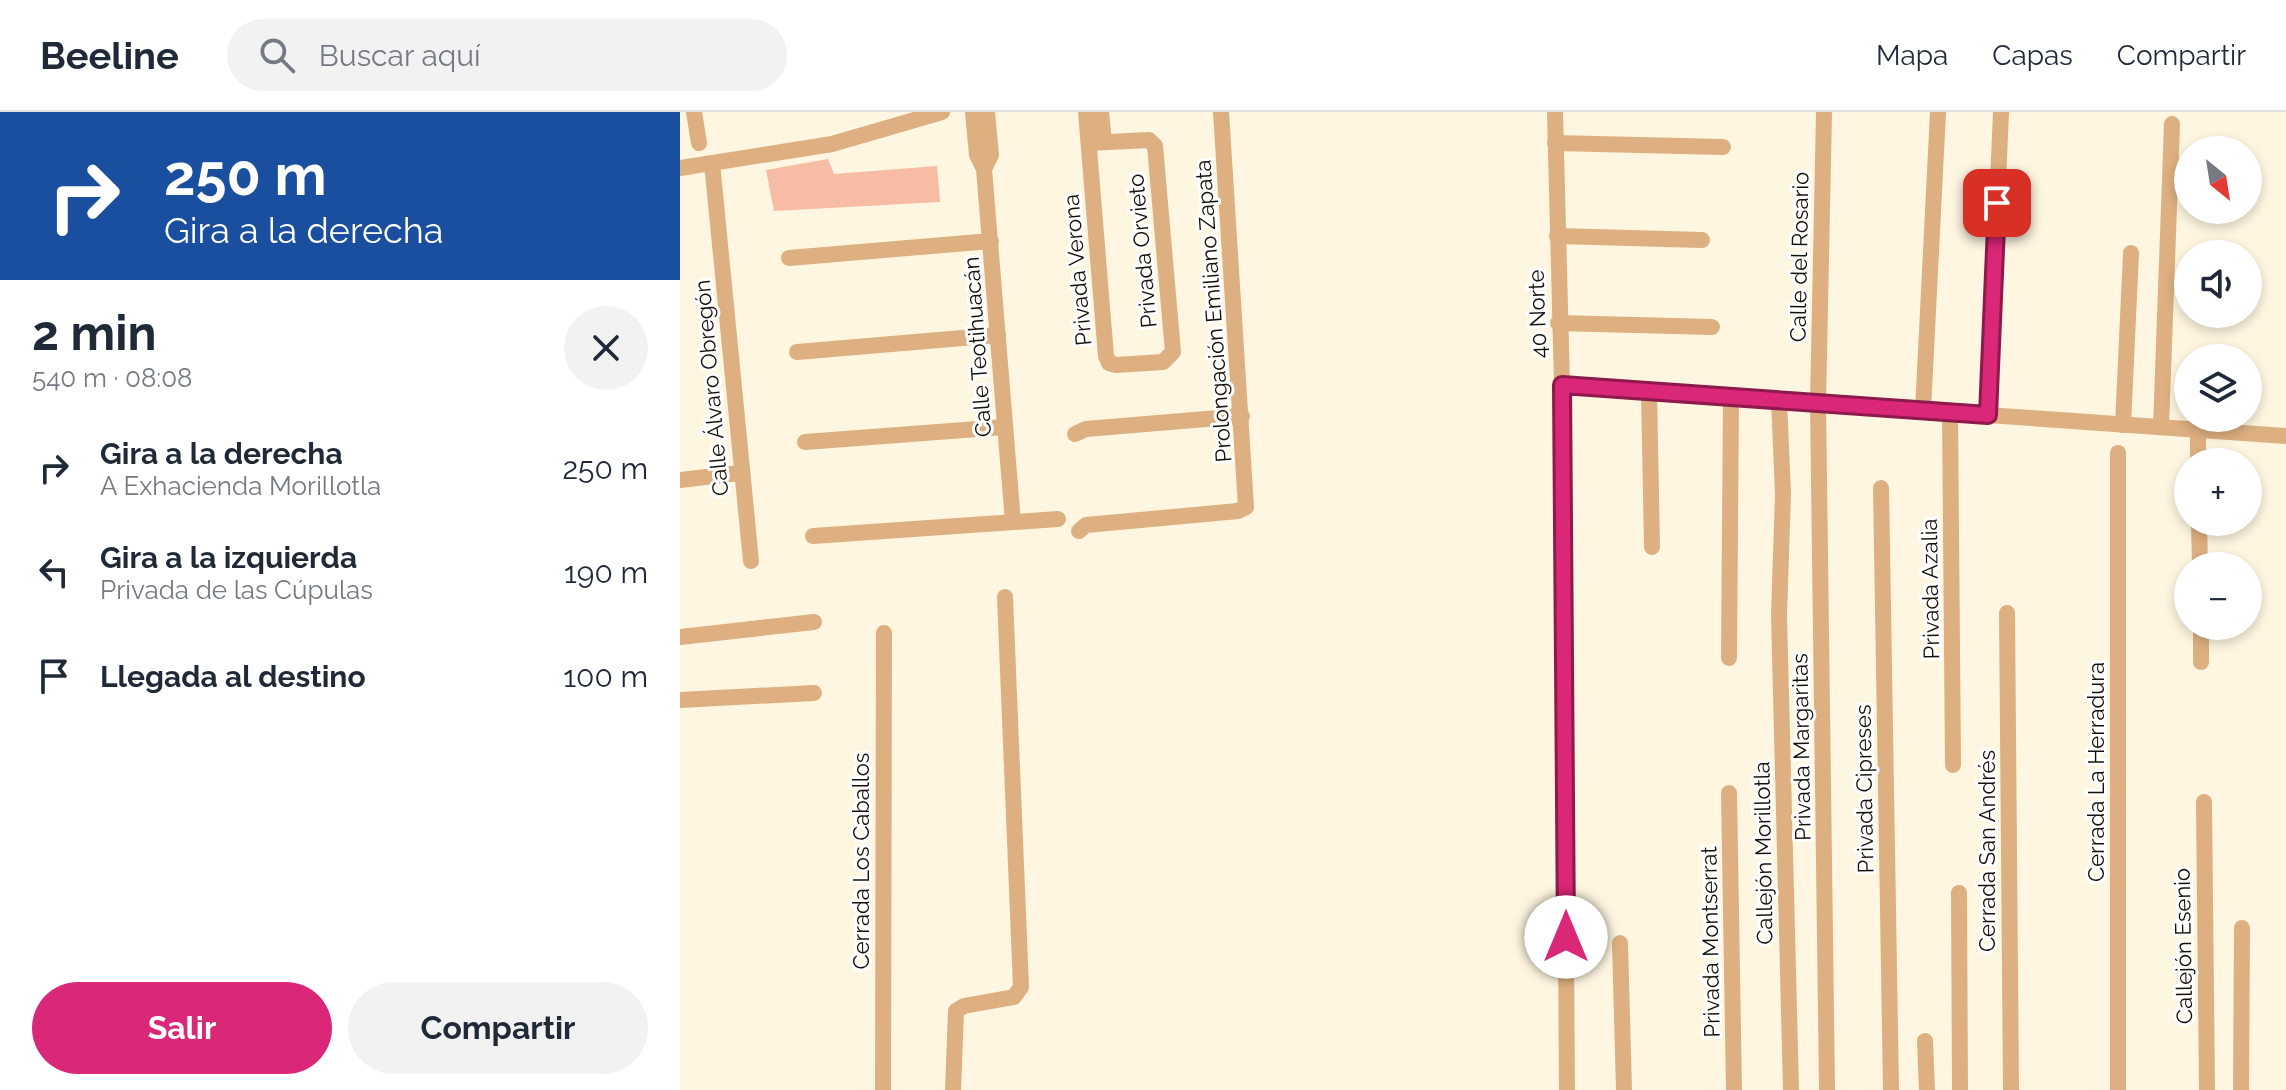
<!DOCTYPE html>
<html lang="es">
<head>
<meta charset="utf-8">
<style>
  body { margin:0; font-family:Raleway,sans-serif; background:#f2f2f3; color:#1f2937; height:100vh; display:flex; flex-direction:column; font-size:30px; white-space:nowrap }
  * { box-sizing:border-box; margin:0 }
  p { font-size:26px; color:#747a83 }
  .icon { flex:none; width:44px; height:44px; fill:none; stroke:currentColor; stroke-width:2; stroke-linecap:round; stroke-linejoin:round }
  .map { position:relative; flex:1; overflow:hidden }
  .details { display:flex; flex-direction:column; background:#fff; width:680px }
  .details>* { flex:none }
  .hud { background:#1a4fa0; color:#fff; overflow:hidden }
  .needle { width:52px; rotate:150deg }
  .buttons { position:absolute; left:1494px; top:24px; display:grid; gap:16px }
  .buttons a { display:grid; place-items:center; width:88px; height:88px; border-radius:50%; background:#fff; box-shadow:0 4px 12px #0003; font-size:40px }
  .pin { position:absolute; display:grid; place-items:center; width:68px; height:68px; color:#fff; margin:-34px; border-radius:16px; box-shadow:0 4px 12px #0006 }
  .me { position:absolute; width:88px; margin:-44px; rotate:0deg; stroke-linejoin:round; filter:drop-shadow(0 0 6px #0008) }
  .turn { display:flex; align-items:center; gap:28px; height:168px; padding:0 32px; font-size:36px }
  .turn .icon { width:104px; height:104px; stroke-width:2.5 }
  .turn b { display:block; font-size:56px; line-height:68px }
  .round { display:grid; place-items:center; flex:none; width:84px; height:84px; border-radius:42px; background:#f2f2f3 }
  .headline { display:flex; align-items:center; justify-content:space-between; height:136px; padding:0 32px }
  h1 { font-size:48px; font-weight:700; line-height:60px }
  .primary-button { display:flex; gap:16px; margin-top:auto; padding:16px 32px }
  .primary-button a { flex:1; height:92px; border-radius:48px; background:#db2777; color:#fff; font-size:32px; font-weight:700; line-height:92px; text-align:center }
  .primary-button a+a { background:#f2f2f3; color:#1f2937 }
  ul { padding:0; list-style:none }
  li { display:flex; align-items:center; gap:24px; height:104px; padding:0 32px }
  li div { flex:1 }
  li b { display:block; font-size:30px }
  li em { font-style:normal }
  header { display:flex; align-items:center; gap:48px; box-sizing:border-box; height:112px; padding:0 40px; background:#fff; border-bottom:2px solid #e0e1e3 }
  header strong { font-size:38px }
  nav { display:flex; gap:44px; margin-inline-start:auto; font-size:28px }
  .search { width:560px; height:72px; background:#f2f2f3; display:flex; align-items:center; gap:20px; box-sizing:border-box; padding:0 28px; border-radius:44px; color:#747a83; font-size:30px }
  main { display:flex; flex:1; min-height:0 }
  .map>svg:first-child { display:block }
</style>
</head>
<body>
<header>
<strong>Beeline</strong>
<div class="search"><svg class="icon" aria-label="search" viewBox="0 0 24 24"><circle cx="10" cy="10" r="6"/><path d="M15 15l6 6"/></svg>Buscar aquí</div>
<nav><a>Mapa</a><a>Capas</a><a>Compartir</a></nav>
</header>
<main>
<section class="details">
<div class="hud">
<div class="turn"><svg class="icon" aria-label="right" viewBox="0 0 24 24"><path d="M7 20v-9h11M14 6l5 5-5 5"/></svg><div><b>250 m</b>Gira a la derecha</div></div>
</div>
<div class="headline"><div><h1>2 min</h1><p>540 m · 08:08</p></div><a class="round"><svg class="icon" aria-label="close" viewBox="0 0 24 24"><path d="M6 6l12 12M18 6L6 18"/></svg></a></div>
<ul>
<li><svg class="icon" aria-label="right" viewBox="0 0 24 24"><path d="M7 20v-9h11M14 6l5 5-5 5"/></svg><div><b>Gira a la derecha</b><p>A Exhacienda Morillotla</p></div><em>250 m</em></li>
<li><svg class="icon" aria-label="left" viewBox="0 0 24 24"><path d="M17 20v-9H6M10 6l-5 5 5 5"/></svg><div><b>Gira a la izquierda</b><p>Privada de las Cúpulas</p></div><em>190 m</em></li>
<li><svg class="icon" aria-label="arrive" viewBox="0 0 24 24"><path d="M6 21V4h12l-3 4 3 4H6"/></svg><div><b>Llegada al destino</b></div><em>100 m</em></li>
</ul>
<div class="primary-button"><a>Salir</a><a>Compartir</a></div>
</section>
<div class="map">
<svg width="1606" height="978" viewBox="0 0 1606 978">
  <rect width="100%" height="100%" fill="#fef6e0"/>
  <polygon fill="#f8bba3" points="148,47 154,62 257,54 260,90 94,99 86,58"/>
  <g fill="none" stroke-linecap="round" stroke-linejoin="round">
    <g stroke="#deb081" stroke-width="16">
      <polyline points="14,0 19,31"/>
      <polyline points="293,0 297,43 304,57 333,410"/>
      <polyline points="406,0 426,244 429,251 436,253 483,250 493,240 475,34 469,28 409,31"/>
      <polyline points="421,0 424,30"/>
      <polyline points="875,0 882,273 887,978"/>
      <polyline points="1144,0 1138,291 1147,978"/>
      <polyline points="875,31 1043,35"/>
      <polyline points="32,51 71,449"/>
      <polyline points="0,56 152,32 262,0"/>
      <polyline points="304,57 311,43 307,0"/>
      <polyline points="877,124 1022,128"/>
      <polyline points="109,146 311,129"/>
      <polyline points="878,211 1032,215"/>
      <polyline points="117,240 318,223"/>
      <polyline points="882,273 1606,324"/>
      <polyline points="969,279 972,435"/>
      <polyline points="1099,288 1103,382 1099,503 1111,978"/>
      <polyline points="1243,299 1258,0"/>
      <polyline points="1270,300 1273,653"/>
      <polyline points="1308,303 1321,0"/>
      <polyline points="1443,313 1451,141"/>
      <polyline points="1481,315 1492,12"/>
      <polyline points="1518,318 1518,350"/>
      <polyline points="395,322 406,317 562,304"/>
      <polyline points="125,330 324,315"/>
      <polyline points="1438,341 1438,978"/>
      <polyline points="0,368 60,361"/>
      <polyline points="1201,376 1211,978"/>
      <polyline points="1519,410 1520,454"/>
      <polyline points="399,419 406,413 558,399 566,395 541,0"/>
      <polyline points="133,424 378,407"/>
      <polyline points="1327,501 1331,978"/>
      <polyline points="1521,514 1521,550"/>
      <polyline points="0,525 134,510"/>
      <polyline points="1049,546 1051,285"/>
      <polyline points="0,588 134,581"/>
      <polyline points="1049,681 1054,978"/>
      <polyline points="1524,690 1527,978"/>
      <polyline points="1279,781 1280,978"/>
      <polyline points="940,831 944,978"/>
      <polyline points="1245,929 1247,978"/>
      <polyline points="203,978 204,521"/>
      <polyline points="273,978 276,899 284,894 334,885 341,875 325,485"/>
      <polyline points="1561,978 1562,816"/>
    </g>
  </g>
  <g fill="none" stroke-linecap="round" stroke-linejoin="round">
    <defs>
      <polyline id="route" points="886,825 882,273 1308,303 1317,91"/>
    </defs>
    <use href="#route" stroke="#8e194d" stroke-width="20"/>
    <use href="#route" stroke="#db2777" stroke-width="14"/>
  </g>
  <g text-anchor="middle" stroke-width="6" stroke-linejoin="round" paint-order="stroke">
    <g font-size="22" fill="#141007" stroke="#fff">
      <text transform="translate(462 139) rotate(-95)" y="8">Privada Orvieto</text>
      <text transform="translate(1119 145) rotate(-89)" y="8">Calle del Rosario</text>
      <text transform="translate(397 158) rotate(-95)" y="8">Privada Verona</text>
      <text transform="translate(533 199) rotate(-94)" y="8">Prolongación Emiliano Zapata</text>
      <text transform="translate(857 202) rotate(-92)" y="8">40 Norte</text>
      <text transform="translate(297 235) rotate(-94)" y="8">Calle Teotihuacán</text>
      <text transform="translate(31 276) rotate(-95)" y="8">Calle Álvaro Obregón</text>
      <text transform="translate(1250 477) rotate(-91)" y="8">Privada Azalia</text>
      <text transform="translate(1121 635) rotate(-91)" y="8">Privada Margaritas</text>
      <text transform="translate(1416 660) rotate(-90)" y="8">Cerrada La Herradura</text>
      <text transform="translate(1184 677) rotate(-91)" y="8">Privada Cipreses</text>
      <text transform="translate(1307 739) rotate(-90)" y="8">Cerrada San Andrés</text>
      <text transform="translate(1083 741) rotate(-91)" y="8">Callejón Morillotla</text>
      <text transform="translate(181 749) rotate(-90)" y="8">Cerrada Los Caballos</text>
      <text transform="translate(1030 830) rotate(-91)" y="8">Privada Montserrat</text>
      <text transform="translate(1503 834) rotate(-91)" y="8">Callejón Esenio</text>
    </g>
  </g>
</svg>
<div class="buttons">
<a><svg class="needle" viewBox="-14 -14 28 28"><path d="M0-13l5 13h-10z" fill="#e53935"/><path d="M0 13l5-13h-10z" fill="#747a83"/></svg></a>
<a><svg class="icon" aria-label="sound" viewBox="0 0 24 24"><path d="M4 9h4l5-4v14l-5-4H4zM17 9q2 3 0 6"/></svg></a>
<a><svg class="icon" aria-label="layers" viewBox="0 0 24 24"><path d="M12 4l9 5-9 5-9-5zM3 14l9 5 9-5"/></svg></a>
<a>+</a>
<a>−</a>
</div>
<div class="pin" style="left:1317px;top:91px;background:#d93025"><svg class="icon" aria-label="arrive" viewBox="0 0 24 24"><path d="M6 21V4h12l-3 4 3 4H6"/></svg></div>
<svg class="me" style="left:886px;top:825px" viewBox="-20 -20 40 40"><circle r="19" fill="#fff"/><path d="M0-13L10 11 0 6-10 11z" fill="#db2777"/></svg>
</div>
</main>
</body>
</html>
